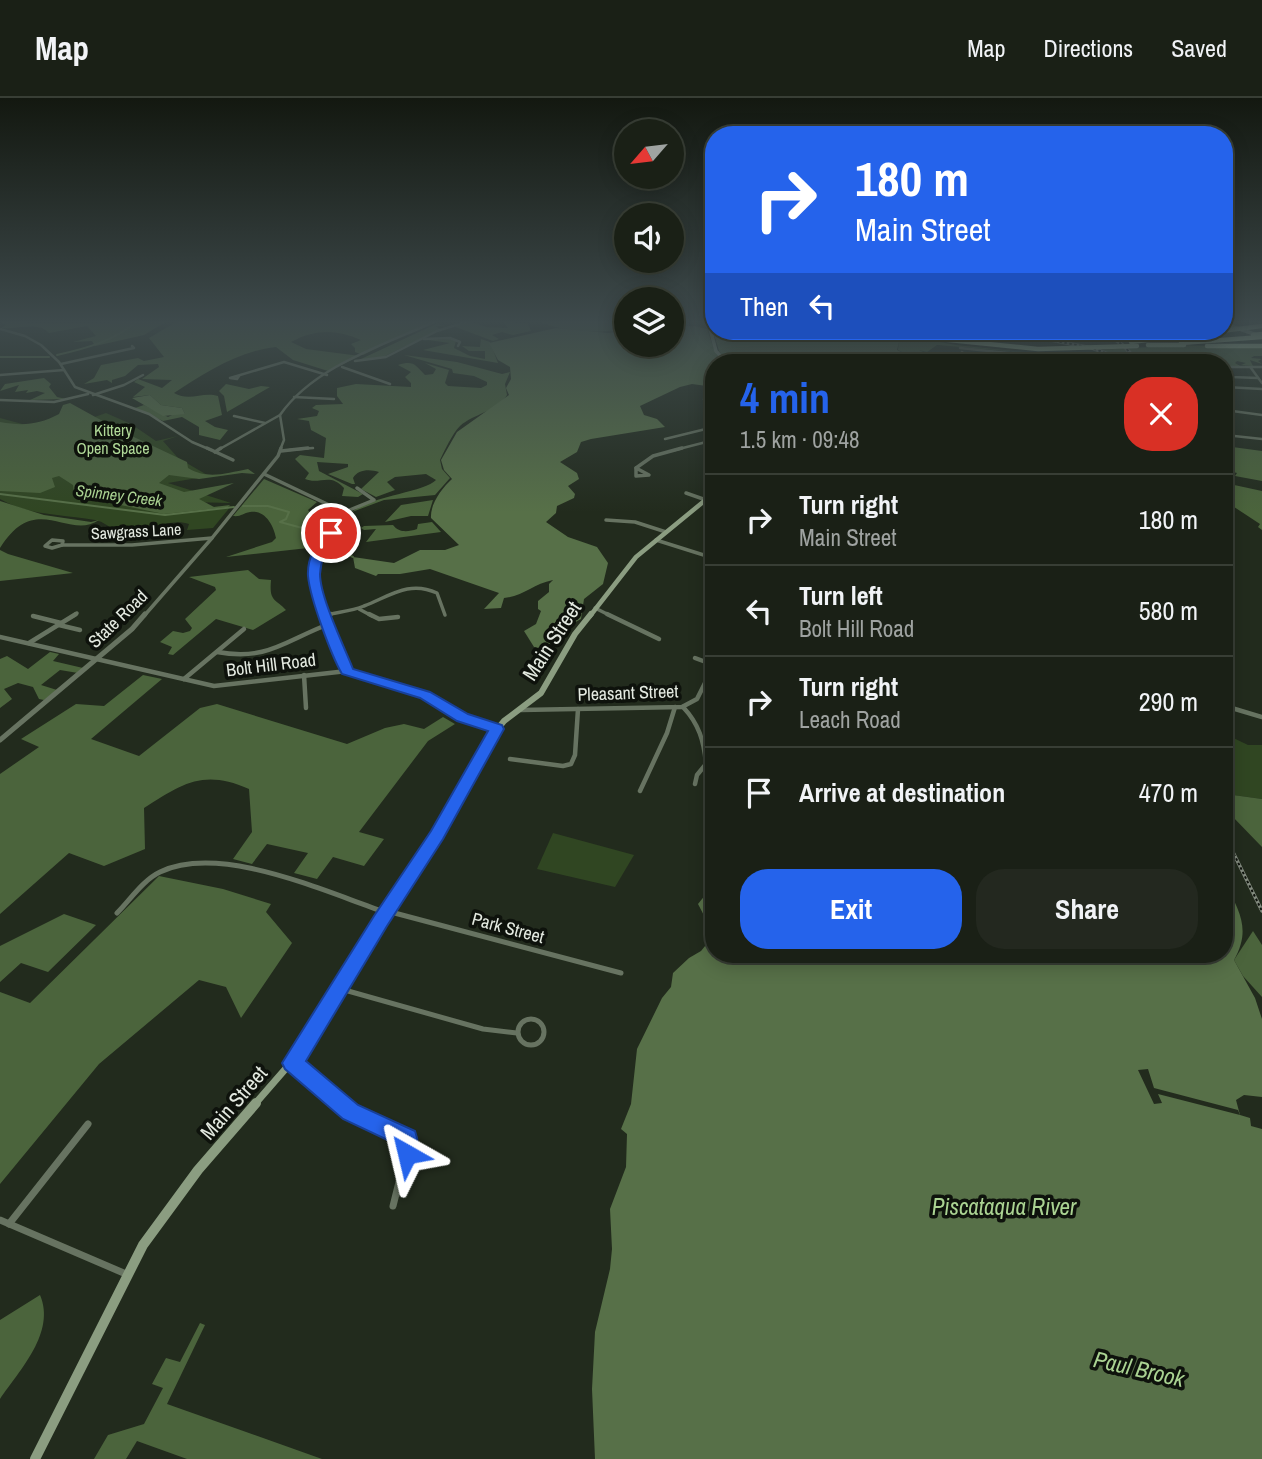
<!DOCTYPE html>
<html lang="en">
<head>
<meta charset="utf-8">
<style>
  body { margin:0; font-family:"Archivo Narrow",sans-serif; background:#23281f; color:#f1f3f6; height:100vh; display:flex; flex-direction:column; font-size:26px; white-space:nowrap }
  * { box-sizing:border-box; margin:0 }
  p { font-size:23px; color:#9fa3a1 }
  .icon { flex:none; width:38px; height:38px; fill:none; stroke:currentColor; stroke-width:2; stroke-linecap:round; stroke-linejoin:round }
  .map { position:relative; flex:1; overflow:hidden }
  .details { position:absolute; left:705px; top:256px; width:528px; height:609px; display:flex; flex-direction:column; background:#1a2016; border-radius:28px; box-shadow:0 4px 18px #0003,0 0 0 2px #383e35 }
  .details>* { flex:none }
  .top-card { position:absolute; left:705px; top:28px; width:528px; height:214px; border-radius:28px; box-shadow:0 4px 18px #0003,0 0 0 2px #383e35; background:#2563eb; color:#fff; overflow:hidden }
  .needle { width:46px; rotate:242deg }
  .controls { position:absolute; left:614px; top:21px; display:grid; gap:14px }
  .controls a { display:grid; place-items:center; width:70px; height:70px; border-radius:50%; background:#1a2016; box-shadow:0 4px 18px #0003,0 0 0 2px #383e35; font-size:35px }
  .pin { position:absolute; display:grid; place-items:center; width:60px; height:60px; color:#fff; margin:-30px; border:4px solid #fff; border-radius:50%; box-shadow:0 2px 7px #0007 }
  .me { position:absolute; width:77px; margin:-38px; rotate:323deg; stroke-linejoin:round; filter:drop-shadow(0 0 5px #0008) }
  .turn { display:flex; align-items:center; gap:24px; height:147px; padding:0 35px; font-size:32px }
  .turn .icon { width:91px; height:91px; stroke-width:2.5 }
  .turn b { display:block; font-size:49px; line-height:60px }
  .then { display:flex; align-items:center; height:66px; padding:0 35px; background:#0003; gap:14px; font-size:26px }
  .round { display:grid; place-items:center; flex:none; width:74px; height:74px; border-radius:28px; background:#23281f }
  .headline { display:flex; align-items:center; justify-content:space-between; height:119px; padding:0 35px }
  h1 { font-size:42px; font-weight:700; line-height:52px; color:#2563eb }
  .button { display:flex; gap:14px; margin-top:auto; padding:14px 35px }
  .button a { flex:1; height:80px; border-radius:28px; background:#2563eb; color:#fff; font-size:28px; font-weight:700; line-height:80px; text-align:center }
  .button a+a { background:#23281f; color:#f1f3f6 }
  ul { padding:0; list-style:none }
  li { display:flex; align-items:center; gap:21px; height:91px; padding:0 35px; border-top:2px solid #383e35 }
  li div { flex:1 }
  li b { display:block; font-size:26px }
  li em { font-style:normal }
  header { display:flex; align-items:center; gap:42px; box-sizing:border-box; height:98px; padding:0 35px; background:#1a2016; border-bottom:2px solid #383e35 }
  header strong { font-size:33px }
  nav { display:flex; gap:38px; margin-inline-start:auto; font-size:24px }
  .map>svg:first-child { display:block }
</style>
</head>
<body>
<header>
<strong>Map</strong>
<nav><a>Map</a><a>Directions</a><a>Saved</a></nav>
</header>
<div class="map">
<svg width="1262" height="1361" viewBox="0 0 1262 1361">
  <rect width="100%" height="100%" fill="#222b1d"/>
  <g fill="#304622">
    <path d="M106 315 131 326 156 343 178 338 163 343 178 360 209 378 168 385 231 405 189 404 212 409 231 408 213 430 187 432 189 426C170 419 142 435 120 433 111 432 104 423 95 422 62 416 29 418 0 401V320L52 334Z"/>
    <polygon points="1225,636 1248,647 1262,647 1262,701 1233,697 1225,659"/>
    <polygon points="553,735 634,757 615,789 537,771"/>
  </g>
  <g fill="#4b643c">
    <path d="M0 223 55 226 167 223 144 237 95 248 92 243 73 244 96 238 87 228 49 235C38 223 17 232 1 230L6 227Z"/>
    <path d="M178 223H432L363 257 355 254V250L351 246 361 242C336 231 315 231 291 244L306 251 360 258 328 273 293 262 276 249C238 253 205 275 174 295 190 304 203 293 218 298L222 317 205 323 215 329 228 332 220 342 199 337V329L182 319 163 323 135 310 144 307 168 319 176 315 185 316 182 310 161 307 150 297 133 299 145 289 134 284 138 281 162 290 172 282 142 281 159 269 158 266 138 267 125 278 112 282V285L107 282 84 286 94 280 101 267 138 260 144 263 164 259 149 240Z"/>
    <polygon points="502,223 528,226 531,233 513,237 502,234 492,237 499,241 493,243 453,228 471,224 486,229 508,230"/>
    <path d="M539 223H619L626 227V232C603 235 559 234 539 223Z"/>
    <polygon points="436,226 446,228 435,228 440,231 379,261 361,261"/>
    <polygon points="1104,233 1222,233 1121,244"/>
    <path d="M891 235 956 247 1033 255 937 247 927 254 919 252C932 260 953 255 965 264H922L898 252 899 241Z"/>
    <polygon points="451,241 456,243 454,250 470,258 485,261 485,253 469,253 462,248 480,249 481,241 490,244 498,265 423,252 450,245 428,242"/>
    <path d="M1181 247 1262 250V258H1254L1251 260 1262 261 1258 263 1262 266 1250 262 1253 268 1241 267 1246 265 1237 263 1235 265 1240 268H1225V264H1205L1210 262 1198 260 1200 264H1188L1191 262 1176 260 1178 264C1166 264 1162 260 1154 260L1157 264H1149L1093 260 1114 261 1097 252Z"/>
    <path d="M404 257 457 264 502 276 510 274 505 286 507 297C498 313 473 316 460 328 452 336 445 352 440 362L442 371 450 380 435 397 384 402 352 414C371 398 425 394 436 382L426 376 395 379 387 384 395 392 376 399 361 391 379 374C370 371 358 371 353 380L355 386H352L328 376 348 369V366L317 364 319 373 363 396 358 399 342 398 344 390C330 374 320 387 305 381L309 375 295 361 300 357 324 360 326 340 311 332 309 323 297 321 317 318 319 313 312 310 316 307 343 306 337 298V290L356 286 411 289V285L405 279 411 274 398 267C414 262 415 267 425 277L433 276 436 271 425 265 449 272 445 285 448 288 481 290 487 287V284L474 278 453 275 452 271Z"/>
    <polygon points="44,280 51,286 49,289 57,299 66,301 30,302 45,295 37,293 26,295 28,292 15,294 19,287 0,293 5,286"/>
    <polygon points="226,286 249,291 261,288 270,289 227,314 224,298 219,293"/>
    <path d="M70 305 119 332 187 364 188 370C208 382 226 375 248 371L255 376 242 375 199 381 169 377 159 385 184 394 234 385 199 401 214 409 230 407 228 409 164 416 87 400 74 395 73 387 59 378 52 380 55 389 40 395 0 393V324C23 328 38 327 59 316L63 307Z"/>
    <polygon points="1225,348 1262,353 1262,383 1235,378 1237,375 1225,372"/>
    <path d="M264 381 317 404 308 412 315 421 313 436 321 441 317 449 226 459 272 444 276 440C274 428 265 411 250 414 243 415 241 419 233 418Z"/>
    <polygon points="1225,385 1262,393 1262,432 1258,429 1260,426 1225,403"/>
    <polygon points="433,402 428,418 411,418 385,424 401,407"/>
    <path d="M0 403 44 417 91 424 99 422C68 443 36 392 0 450Z"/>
    <path d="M432 424 441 434 366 444 376 431 364 432 361 430 364 428 393 427C399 435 408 434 417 431L418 426Z"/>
    <polygon points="0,452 8,456 73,475 0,483"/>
    <path d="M248 472 259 481 271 482C269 504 275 500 286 512L253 532 216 521 173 557 168 556 172 549 160 544 173 533 183 535 190 533 192 530 185 521 216 492 215 489 189 479Z"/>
    <polygon points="50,554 59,556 53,563 83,570 78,575 60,572 41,587 57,592 44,602 39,601 33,589 18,585 4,591 12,601 0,610 0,561 7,558 28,571"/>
    <path d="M143 577 162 581 91 641 139 658 200 610 217 606 347 646 385 630 404 626 424 631 443 619 455 626 428 643 359 734 384 741 364 768 333 759 317 781 294 775 308 755 267 746 252 766 233 761 252 734 249 691C204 671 183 685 144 710L145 751 104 768 69 755 0 816V676L39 649 21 641 76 606 104 608Z"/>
    <polygon points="1225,659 1233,697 1262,701 1262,749 1231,717 1225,705"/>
    <polygon points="159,778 223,791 271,806 266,814 292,845 241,920 226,889 199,882 99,966 0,1086 0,894 30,905"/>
    <polygon points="64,816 96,827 48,874 21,865 0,884 0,848"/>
    <polygon points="1253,833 1262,847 1262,899 1243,878 1234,862"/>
    <path d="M40 1197C56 1234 20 1272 0 1301V1222Z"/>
    <polygon points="200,1225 205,1227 167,1306 322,1361 187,1361 137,1343 126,1361 94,1361 108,1337 144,1326 163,1290 152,1286 166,1260 180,1264"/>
  </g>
  <g fill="#577048">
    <path d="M695 228 707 231 715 254 723 264H714V289L692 286 680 289 640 308 644 317 657 321 665 329 591 341 581 344 577 354 560 364 577 375 579 381 568 388 575 396 574 400 557 408 556 415 546 424 568 439 597 449 608 465 603 486 584 501 581 521 568 528 564 541 537 550 534 549 524 533 536 526 541 513 538 511V503L549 494V486L553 482C533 486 524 498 504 500L501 510 484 511 499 495 430 471 400 476H378L376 478 355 470 353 459 394 465 420 452H445L459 447 431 420C430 406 442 390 452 381L444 372 441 362 457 334 509 297 506 290 511 281 510 269 498 262 489 245 556 230 608 235 626 233V247H672V229Z"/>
    <polygon points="765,233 889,233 899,244 897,252 922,264 728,264 719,253 714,236 735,238"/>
    <polygon points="150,297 161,307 182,310 185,316 163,318 132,300"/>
    <path d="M1225 785C1240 814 1251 832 1234 862L1255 900 1262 921V999L1244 997 1236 1002 1240 1017 1250 1020 1251 1028 1262 1031V1361H595L592 1291 595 1234 610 1171 612 1151 610 1111 626 1069 627 1036 621 1031 631 1006 637 951 662 900 671 889 673 875 689 860 701 853 714 837C708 827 704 817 698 806L714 786V856H1225Z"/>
  </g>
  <polygon fill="#222b1d" points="1148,971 1154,990 1238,1012 1240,1017 1158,996 1162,1005 1154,1006 1138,972"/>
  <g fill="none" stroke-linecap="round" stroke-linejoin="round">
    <g stroke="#577048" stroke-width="2">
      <path d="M57 257C88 250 113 243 138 223"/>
      <polyline points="0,259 49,259"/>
      <polyline points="0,396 165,417 234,409"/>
      <polyline points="243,408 268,408 289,414 286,421 280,424 306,431 302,437 307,446 315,451 314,455"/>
      <polyline points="323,454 345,455 353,459"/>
    </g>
    <g stroke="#677361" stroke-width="2.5">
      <polyline points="1259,223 1262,224"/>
      <polyline points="672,224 677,226 672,227"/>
      <polyline points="0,231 25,238 41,247 59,264 75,289 149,316 192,344 211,352"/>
      <polyline points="424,241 450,240 460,244 458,248"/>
      <polyline points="960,250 1087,263"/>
      <polyline points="962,254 966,264"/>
      <polyline points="963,255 984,258 994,264"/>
      <polyline points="1013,255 1023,264"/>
      <polyline points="355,263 386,259 437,233 469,223"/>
      <polyline points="1085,263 1124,264"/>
      <polyline points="61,266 134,250 132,248"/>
      <polyline points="342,269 390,286"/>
      <polyline points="1225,269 1262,269"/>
      <polyline points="1225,270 1231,279 1258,280"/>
      <polyline points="1251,270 1262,285"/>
      <polyline points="0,277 64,272"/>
      <polyline points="239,278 237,281 230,280 284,264 327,277"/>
      <polyline points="1225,289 1262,291"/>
      <polyline points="93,297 124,287 143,277"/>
      <polyline points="294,299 334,301"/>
      <polyline points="704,301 714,304"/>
      <polyline points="0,302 54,304 88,296"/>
      <polyline points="1225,312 1262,317"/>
      <polyline points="234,318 265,325"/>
      <polyline points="1225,337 1262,341"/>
      <polyline points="665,341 714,329"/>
      <polyline points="218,352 280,317"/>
      <polyline points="289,352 313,350"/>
      <polyline points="675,352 714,342"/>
    </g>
    <g stroke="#677361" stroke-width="3.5">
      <polyline points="207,350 233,362"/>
      <polyline points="281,353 308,350"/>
      <polyline points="215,354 221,350"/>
      <polyline points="636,370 653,358 682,350"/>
      <polygon points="636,370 649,377 636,378"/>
      <path d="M264 376 348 416C346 428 333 433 326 441 307 464 317 494 326 518"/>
      <polyline points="686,395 706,402"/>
      <polyline points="347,413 374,402 357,390"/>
      <polyline points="606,422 635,424 666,434"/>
      <polygon points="52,442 63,443 62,447 52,450 45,448"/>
      <polyline points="656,442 710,459"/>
      <polyline points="62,447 132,447 212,440"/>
      <polyline points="595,510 611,518"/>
      <polyline points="359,511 372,518"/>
      <path d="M326 517C339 514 352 513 364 508 390 498 409 482 437 495L445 517"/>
      <polyline points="73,518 77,515"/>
    </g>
    <g stroke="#677361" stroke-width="4.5">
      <polyline points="325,516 347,573"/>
      <polyline points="369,516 379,521 398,519"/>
      <polyline points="607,516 659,541"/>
      <polyline points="326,517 331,516"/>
      <polyline points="33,518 61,525"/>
      <polyline points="59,527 80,532"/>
      <polyline points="0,539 214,588 347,573 425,597 462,620 497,631"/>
      <polyline points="29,545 76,516"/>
      <path d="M217 554C268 563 284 543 329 526"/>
      <polyline points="695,560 714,567"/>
      <polyline points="304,577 306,610"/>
      <polyline points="184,581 244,531"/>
      <polyline points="1225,608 1262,619"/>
      <path d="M683 609C699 626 704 643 706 666L697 677 695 686"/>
      <polyline points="521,612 682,609 697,601 714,567"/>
      <polyline points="510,661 563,668 571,666 575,657 578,611"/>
      <polyline points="640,693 667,635 675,609"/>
    </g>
    <g stroke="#677361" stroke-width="5">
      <polyline points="387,813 621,875"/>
      <path d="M117 815C130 802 143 782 160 774 221 745 325 794 385 814"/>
      <polyline points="341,891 483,931 517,935"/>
      <circle cx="531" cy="934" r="13"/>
      <polyline points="292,965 342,1006"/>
    </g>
    <g stroke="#677361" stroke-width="7">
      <polyline points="340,1005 351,1014 407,1040 406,1056 393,1108"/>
      <polyline points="0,1122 126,1176"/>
      <polyline points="9,1126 88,1026"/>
    </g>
    <path stroke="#677361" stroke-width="2.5" d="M280 352 284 342 280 317C314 268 384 247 436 223"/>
    <polyline stroke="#677361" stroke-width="3.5" points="144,518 212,440 278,358 281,350"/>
    <polyline stroke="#677361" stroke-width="5" points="0,642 132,531 145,516"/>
    <g stroke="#8b9d81" stroke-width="3.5">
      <polyline points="708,223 716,253 726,264"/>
      <polyline points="1225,226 1257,237"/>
    </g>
    <polyline stroke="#8b9d81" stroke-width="4.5" points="590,518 636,459 714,395"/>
    <polyline stroke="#8b9d81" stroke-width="6" points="441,731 491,639 504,623 541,595 575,536 591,516"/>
    <polyline stroke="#8b9d81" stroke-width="7" points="255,1006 308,945 380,823 442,729"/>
    <polyline stroke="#8b9d81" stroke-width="10" points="35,1361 143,1147 198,1072 256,1005"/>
    <g stroke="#bfdcaf" stroke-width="4.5">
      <polyline points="878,233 929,240"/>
      <polyline points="1131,244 1262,228"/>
      <polyline points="1181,245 1262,239"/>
      <polyline points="1148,247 1184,247"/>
      <polyline points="1207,248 1262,248"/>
    </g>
    <defs>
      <g id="rail">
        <polyline points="1103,233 1124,248 1138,264"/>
        <polyline points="1030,238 1092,250 1129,264"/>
        <polyline points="1225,738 1262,813"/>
      </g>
    </defs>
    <use href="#rail" stroke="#838b7f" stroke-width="3.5"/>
    <use href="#rail" stroke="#0e120c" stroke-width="2" stroke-dasharray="2.5" stroke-linecap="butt"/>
    <polyline stroke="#677361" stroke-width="2.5" points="1124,264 1129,264"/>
    <g stroke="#bfdcaf" stroke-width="4.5">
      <polyline points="1253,237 1262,236"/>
      <polyline points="929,240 1038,251 1137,248"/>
    </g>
  </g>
  <linearGradient id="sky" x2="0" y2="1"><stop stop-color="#131810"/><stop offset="0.54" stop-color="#3e4a4c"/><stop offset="1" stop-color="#3e4a4c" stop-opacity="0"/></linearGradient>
  <rect width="1262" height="414" fill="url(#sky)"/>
  <path fill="#2563eb" stroke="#184099" stroke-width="2" d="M331 432 337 435C328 446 321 461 320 476 320 499 344 548 353 571L430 594 468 616 502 627 504 631 443 741 387 828 306 963 358 1007 415 1033C419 1043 419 1053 415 1064L407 1067 399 1064 396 1046 343 1021 285 971 282 965 374 818 431 733 488 633 457 623 420 600 342 576C331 557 310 500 308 478 307 463 316 438 331 432Z"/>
  <g text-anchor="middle" stroke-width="7" stroke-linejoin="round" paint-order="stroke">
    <g font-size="16" fill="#b0d998" stroke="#0e120c">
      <text x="113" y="338">Kittery<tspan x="113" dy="18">Open Space</tspan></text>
    </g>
    <g font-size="16" font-style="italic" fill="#aad392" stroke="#0e120c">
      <text transform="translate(119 397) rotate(7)" y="6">Spinney Creek</text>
    </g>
    <g font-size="16" fill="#e4eae1" stroke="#0e120c">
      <text transform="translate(136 433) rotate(-3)" y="6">Sawgrass Lane</text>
    </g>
    <g font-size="18" fill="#e4eae1" stroke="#0e120c">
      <text transform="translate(118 521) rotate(-44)" y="6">State Road</text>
      <text transform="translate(271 567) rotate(-7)" y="6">Bolt Hill Road</text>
      <text transform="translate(628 595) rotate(-2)" y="6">Pleasant Street</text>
      <text transform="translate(508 830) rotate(15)" y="6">Park Street</text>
    </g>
    <g font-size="21" fill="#e4eae1" stroke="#0e120c">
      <text transform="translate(552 543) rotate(-57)" y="7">Main Street</text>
      <text transform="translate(234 1005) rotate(-49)" y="7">Main Street</text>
    </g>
    <g font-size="23" font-style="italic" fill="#aad392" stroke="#0e120c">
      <text x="1004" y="1117">Piscataqua River</text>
      <text transform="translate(1139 1271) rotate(13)" y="8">Paul Brook</text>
    </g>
  </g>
</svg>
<div class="controls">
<a><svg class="needle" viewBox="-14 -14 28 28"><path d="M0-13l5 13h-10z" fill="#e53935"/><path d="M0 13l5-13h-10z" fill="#9fa3a1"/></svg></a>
<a><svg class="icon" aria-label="sound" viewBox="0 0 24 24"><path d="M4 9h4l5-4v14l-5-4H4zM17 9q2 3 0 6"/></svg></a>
<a><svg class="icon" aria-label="layers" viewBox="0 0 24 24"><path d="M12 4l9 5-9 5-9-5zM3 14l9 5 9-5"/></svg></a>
</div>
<div class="pin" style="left:331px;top:435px;background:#d93025"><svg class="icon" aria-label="arrive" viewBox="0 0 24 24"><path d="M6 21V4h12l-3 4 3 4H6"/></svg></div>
<svg class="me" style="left:407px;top:1056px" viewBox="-20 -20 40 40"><path d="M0-17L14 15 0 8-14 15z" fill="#2563eb" stroke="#fff" stroke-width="4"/></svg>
<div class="top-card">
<div class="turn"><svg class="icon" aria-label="right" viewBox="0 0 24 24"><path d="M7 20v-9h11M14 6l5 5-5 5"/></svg><div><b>180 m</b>Main Street</div></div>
<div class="then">Then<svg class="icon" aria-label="left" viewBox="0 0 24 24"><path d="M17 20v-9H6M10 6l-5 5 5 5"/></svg></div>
</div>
<section class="details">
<div class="headline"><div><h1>4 min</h1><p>1.5 km · 09:48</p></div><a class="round" style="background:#d93025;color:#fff"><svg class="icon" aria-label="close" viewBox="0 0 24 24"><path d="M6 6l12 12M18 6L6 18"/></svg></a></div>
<ul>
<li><svg class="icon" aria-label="right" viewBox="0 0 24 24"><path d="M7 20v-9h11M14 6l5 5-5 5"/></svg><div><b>Turn right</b><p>Main Street</p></div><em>180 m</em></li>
<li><svg class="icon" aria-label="left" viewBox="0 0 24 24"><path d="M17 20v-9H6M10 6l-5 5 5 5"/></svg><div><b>Turn left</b><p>Bolt Hill Road</p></div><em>580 m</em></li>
<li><svg class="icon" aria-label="right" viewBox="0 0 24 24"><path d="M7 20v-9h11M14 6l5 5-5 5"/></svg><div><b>Turn right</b><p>Leach Road</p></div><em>290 m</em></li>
<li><svg class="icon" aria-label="arrive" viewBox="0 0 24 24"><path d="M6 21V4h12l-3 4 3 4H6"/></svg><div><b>Arrive at destination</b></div><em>470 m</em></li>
</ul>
<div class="button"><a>Exit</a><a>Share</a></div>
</section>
</div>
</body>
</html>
